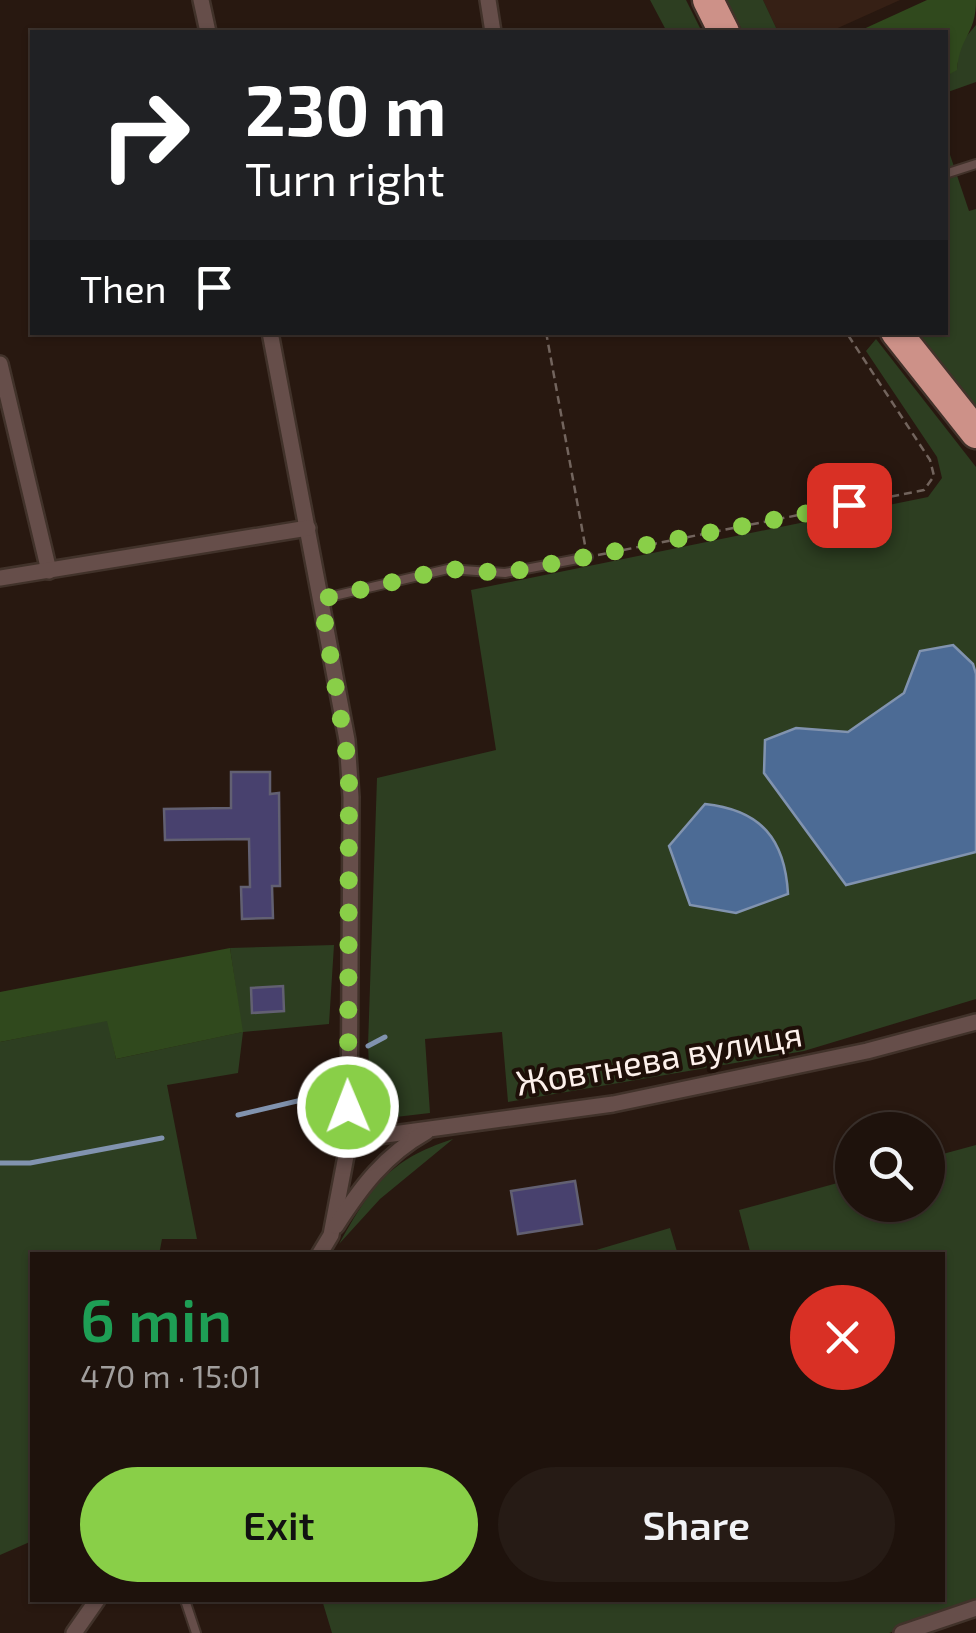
<!DOCTYPE html>
<html lang="en">
<head>
<meta charset="utf-8">
<style>
  body { margin:0; font-family:"Exo 2",sans-serif; background:#261b15; color:#f1f3f6; height:100vh; display:flex; flex-direction:column; font-size:38px; white-space:nowrap }
  * { box-sizing:border-box; margin:0 }
  p { font-size:32px; color:#a19e9d }
  .icon { flex:none; width:55px; height:55px; fill:none; stroke:currentColor; stroke-width:2; stroke-linecap:round; stroke-linejoin:round }
  .map { position:relative; flex:1; overflow:hidden }
  .panel { position:absolute; left:30px; top:1252px; width:915px; height:350px; display:flex; flex-direction:column; background:#1e120c; border-radius:0px; box-shadow:0 2px 8px #0004,0 0 0 2px #3c322d }
  .panel>* { flex:none }
  .banner { position:absolute; left:30px; top:30px; width:918px; height:305px; border-radius:0px; box-shadow:0 2px 8px #0004,0 0 0 2px #3c322d; background:#202124; color:#fff; overflow:hidden }
  .fabs { position:absolute; left:835px; top:1112px; display:grid; gap:20px }
  .fabs a { display:grid; place-items:center; width:110px; height:110px; border-radius:50%; background:#1e120c; box-shadow:0 2px 8px #0004,0 0 0 2px #3c322d; font-size:50px }
  .pin { position:absolute; display:grid; place-items:center; width:85px; height:85px; color:#fff; margin:-42px; border-radius:20px; box-shadow:0 5px 15px #0006 }
  .me { position:absolute; width:110px; margin:-55px; rotate:359deg; stroke-linejoin:round; filter:drop-shadow(0 0 8px #0008) }
  .turn { display:flex; align-items:center; gap:35px; height:210px; padding:0 50px; font-size:45px }
  .turn .icon { width:130px; height:130px; stroke-width:2.5 }
  .turn b { display:block; font-size:70px; line-height:85px }
  .then { display:flex; align-items:center; height:95px; padding:0 50px; background:#0003; gap:20px; font-size:38px }
  .round { display:grid; place-items:center; flex:none; width:105px; height:105px; border-radius:52px; background:#261b15 }
  .head { display:flex; align-items:center; justify-content:space-between; height:170px; padding:0 50px }
  h1 { font-size:60px; font-weight:600; line-height:75px; color:#1e9e55 }
  .action { display:flex; gap:20px; margin-top:auto; padding:20px 50px }
  .action a { flex:1; height:115px; border-radius:60px; background:#89cf48; color:#111; font-size:40px; font-weight:600; line-height:115px; text-align:center }
  .action a+a { background:#261b15; color:#f1f3f6 }
  .map>svg:first-child { display:block }
</style>
</head>
<body>
<div class="map">
<svg width="976" height="1633" viewBox="0 0 976 1633">
  <rect width="100%" height="100%" fill="#281810"/>
  <polygon fill="#362015" points="763,0 900,0 829,32 778,32"/>
  <g fill="#2d3e21">
    <polygon points="650,0 686,0 702,32 667,32"/>
    <polygon points="727,0 763,0 778,32 743,32"/>
    <polygon points="976,25 976,82 945,93 945,77 957,69 959,45"/>
    <polygon points="945,140 969,211 976,209 976,408 917,333 945,332"/>
    <polygon points="876,339 976,467 976,674 973,664 904,693 848,732 796,728 846,885 976,852 976,999 804,1051 508,1102 502,1032 425,1039 430,1113 387,1118 371,1103 368,1046 377,778 496,750 471,590 928,497 942,478 937,457 866,351"/>
    <polygon points="334,945 329,1024 243,1032 238,1073 167,1085 197,1239 162,1239 159,1255 32,1255 32,1541 0,1555 0,1042 108,1020 116,1059 242,1032 230,948"/>
    <path d="M453 1139 380 1199 339 1244C372 1186 388 1160 453 1139Z"/>
    <polygon points="976,1145 976,1604 889,1633 332,1633 322,1600 942,1600 942,1255 751,1255 739,1210 852,1179 852,1205 928,1205 928,1158"/>
    <polygon points="670,1228 678,1255 594,1255 593,1251"/>
  </g>
  <g fill="#30491d">
    <path d="M927 0H976C976 35 960 35 957 70L945 77V32H857Z"/>
    <polygon points="230,948 243,1032 116,1059 107,1021 0,1042 0,992"/>
  </g>
  <g fill="#4c6b95" stroke="#8193af" stroke-width="2.5">
    <polygon points="953,645 973,664 976,674 976,852 846,885 764,773 765,740 796,728 848,732 904,693 920,651"/>
    <path d="M705 804C761 810 785 839 788 894L736 913 690 905 669 846Z"/>
  </g>
  <g fill="none" stroke-linecap="round" stroke-linejoin="round">
    <g stroke="#8193af" stroke-width="5">
      <polyline points="368,1046 385,1037"/>
      <polyline points="238,1115 327,1094 340,1081"/>
      <polyline points="0,1163 30,1163 162,1138"/>
    </g>
  </g>
  <g fill="#48416e" stroke="#626072" stroke-width="2.5">
    <polygon points="231,772 270,772 270,794 279,793 280,886 272,886 273,918 242,919 241,887 250,887 249,839 165,840 164,809 231,808"/>
    <polygon points="283,986 284,1011 252,1013 251,988"/>
    <polygon points="575,1181 582,1224 518,1234 511,1191"/>
  </g>
  <g fill="none" stroke-linecap="round" stroke-linejoin="round">
    <defs>
      <g id="lane">
        <polyline points="945,174 976,164"/>
        <polyline points="321,599 448,569 505,573 588,557"/>
        <polyline points="185,1600 196,1633"/>
      </g>
      <g id="street">
        <polyline points="201,0 208,32"/>
        <polyline points="488,0 493,32"/>
        <polyline points="270,332 347,740 351,797 349,1140 331,1235 319,1255"/>
        <polyline points="0,364 49,571"/>
        <polyline points="0,578 308,528"/>
        <polyline points="349,1140 613,1104 867,1051 976,1022"/>
        <path d="M336 1226C361 1187 385 1155 426 1132"/>
        <polyline points="74,1633 97,1600"/>
        <polyline points="902,1633 976,1608"/>
      </g>
      <g id="highway">
        <polyline points="708,0 724,32"/>
        <polyline points="896,332 976,433"/>
      </g>
    </defs>
    <use href="#lane" stroke="#41322a" stroke-width="12"/>
    <use href="#street" stroke="#41322a" stroke-width="20"/>
    <use href="#highway" stroke="#41322a" stroke-width="35"/>
    <g stroke="#72645d" stroke-width="2.5" stroke-dasharray="8 5" stroke-linecap="butt">
      <polyline points="546,332 585,545"/>
      <polyline points="598,555 924,490 934,476 930,460 846,332"/>
    </g>
    <use href="#lane" stroke="#664e4a" stroke-width="8"/>
    <use href="#street" stroke="#664e4a" stroke-width="15"/>
    <use href="#highway" stroke="#cd9188" stroke-width="30"/>
  </g>
  <g fill="none" stroke-linecap="round" stroke-linejoin="round">
    <polyline stroke="#89cf48" stroke-width="18" stroke-dasharray="0 32.4" points="348,1107 349,768 321,599 448,569 505,573 849,505"/>
  </g>
  <g text-anchor="middle" stroke-width="8" stroke-linejoin="round" paint-order="stroke">
    <g font-size="35" fill="#fcf0eb" stroke="#1e0f08">
      <text transform="translate(659 1059) rotate(-10)" y="12">Жовтнева вулиця</text>
    </g>
  </g>
</svg>
<div class="fabs">
<a><svg class="icon" aria-label="search" viewBox="0 0 24 24"><circle cx="10" cy="10" r="6"/><path d="M15 15l6 6"/></svg></a>
</div>
<div class="pin" style="left:849px;top:505px;background:#d93025"><svg class="icon" aria-label="arrive" viewBox="0 0 24 24"><path d="M6 21V4h12l-3 4 3 4H6"/></svg></div>
<svg class="me" style="left:348px;top:1107px" viewBox="-20 -20 40 40"><circle r="17" fill="#89cf48" stroke="#fff" stroke-width="3"/><path d="M0-11L8 9 0 5-8 9z" fill="#fff"/></svg>
<div class="banner">
<div class="turn"><svg class="icon" aria-label="right" viewBox="0 0 24 24"><path d="M7 20v-9h11M14 6l5 5-5 5"/></svg><div><b>230 m</b>Turn right</div></div>
<div class="then">Then<svg class="icon" aria-label="arrive" viewBox="0 0 24 24"><path d="M6 21V4h12l-3 4 3 4H6"/></svg></div>
</div>
<section class="panel">
<div class="head"><div><h1>6 min</h1><p>470 m · 15:01</p></div><a class="round" style="background:#d93025;color:#fff"><svg class="icon" aria-label="close" viewBox="0 0 24 24"><path d="M6 6l12 12M18 6L6 18"/></svg></a></div>
<div class="action"><a>Exit</a><a>Share</a></div>
</section>
</div>
</body>
</html>
